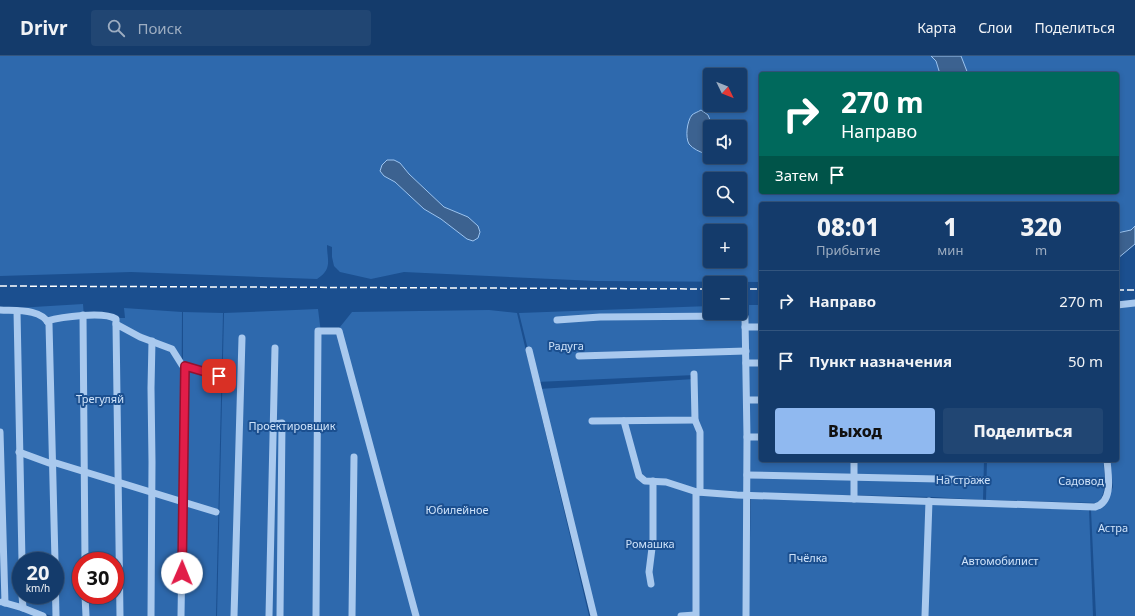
<!DOCTYPE html>
<html lang="ru">
<head>
<meta charset="utf-8">
<style>
  body { margin:0; font-family:"Noto Sans",sans-serif; background:#214673; color:#f1f3f6; height:100vh; display:flex; flex-direction:column; font-size:15px; white-space:nowrap }
  * { box-sizing:border-box; margin:0 }
  p { font-size:13px; color:#9dadc1 }
  .icon { flex:none; width:22px; height:22px; fill:none; stroke:currentColor; stroke-width:2; stroke-linecap:round; stroke-linejoin:round }
  .map { position:relative; flex:1; overflow:hidden }
  .details { position:absolute; left:759px; top:146px; width:360px; height:260px; display:flex; flex-direction:column; background:#143b6b; border-radius:4px; box-shadow:0 2px 6px #0003,0 0 0 1px #33557e }
  .details>* { flex:none }
  .guide { position:absolute; left:759px; top:16px; width:360px; height:122px; border-radius:4px; box-shadow:0 2px 6px #0003,0 0 0 1px #33557e; background:#00695c; color:#fff; overflow:hidden }
  .needle { width:26px; rotate:133deg }
  .controls { position:absolute; left:703px; top:12px; display:grid; gap:8px }
  .controls a { display:grid; place-items:center; width:44px; height:44px; border-radius:4px; background:#143b6b; box-shadow:0 2px 6px #0003,0 0 0 1px #33557e; font-size:20px }
  .speed { position:absolute; left:12px; top:496px; display:flex; gap:8px; font-size:20px; font-weight:700; text-align:center }
  .speed>* { display:grid; place-content:center; width:52px; height:52px; border-radius:50%; background:#143b6b; box-shadow:0 2px 6px #0003,0 0 0 1px #33557e; line-height:1 }
  .speed small { font-size:10px; font-weight:400 }
  .speed .limit { border:6px solid #d22; background:#fff; color:#111 }
  .pin { position:absolute; display:grid; place-items:center; width:34px; height:34px; color:#fff; margin:-17px; border-radius:8px; box-shadow:0 2px 6px #0006 }
  .me { position:absolute; width:44px; margin:-22px; rotate:1deg; stroke-linejoin:round; filter:drop-shadow(0 0 3px #0008) }
  .turn { display:flex; align-items:center; gap:14px; height:84px; padding:0 16px; font-size:18px }
  .turn .icon { width:52px; height:52px; stroke-width:2.5 }
  .turn b { display:block; font-size:28px; line-height:34px }
  .then { display:flex; align-items:center; height:38px; padding:0 16px; background:#0003; gap:8px; font-size:15px }
  .eta { display:flex; justify-content:space-evenly; align-items:center; height:68px; text-align:center }
  .eta b { font-size:24px; font-weight:800; line-height:28px }
  .button { display:flex; gap:8px; margin-top:auto; padding:8px 16px }
  .button a { flex:1; height:46px; border-radius:4px; background:#90b9f0; color:#111; font-size:16px; font-weight:800; line-height:46px; text-align:center }
  .button a+a { background:#214673; color:#f1f3f6 }
  ul { padding:0; list-style:none }
  li { display:flex; align-items:center; gap:12px; height:60px; padding:0 16px; border-top:1px solid #33557e }
  li div { flex:1 }
  li b { display:block; font-size:15px }
  li em { font-style:normal }
  header { display:flex; align-items:center; gap:24px; box-sizing:border-box; height:56px; padding:0 20px; background:#143b6b; border-bottom:1px solid #33557e }
  header strong { font-size:19px }
  nav { display:flex; gap:22px; margin-inline-start:auto; font-size:14px }
  .search { width:280px; height:36px; background:#214673; display:flex; align-items:center; gap:10px; box-sizing:border-box; padding:0 14px; border-radius:4px; color:#9dadc1; font-size:15px }
  .map>svg:first-child { display:block }
</style>
</head>
<body>
<header>
<strong>Drivr</strong>
<div class="search"><svg class="icon" aria-label="search" viewBox="0 0 24 24"><circle cx="10" cy="10" r="6"/><path d="M15 15l6 6"/></svg>Поиск</div>
<nav><a>Карта</a><a>Слои</a><a>Поделиться</a></nav>
</header>
<div class="map">
<svg width="1135" height="560" viewBox="0 0 1135 560">
  <rect width="100%" height="100%" fill="#1b4f8f"/>
  <g fill="#2e69ad" fill-rule="evenodd">
    <path d="M0 0H931L936 5 940 18H761V136H1117V18H968L961 0H1135V170L1131 174 1117 176V148H761V226L596 225 404 216 371 223 340 216 334 210 332 201V191L327 189C327 204 333 213 317 223L131 216 0 220ZM710 19H740V49H710ZM701 55 708 59 713 71H740V101H710V96L706 98C688 92 686 84 688 66ZM400 107 409 118 444 151 468 161 441 163 424 153 395 126ZM710 123H740V153H710ZM710 175H740V205H710Z"/>
    <path d="M83 248 84 262H125L124 252 182 256 180 560H52L24 551V539H55V505H23L17 252ZM81 505H115V539H81Z"/>
    <polygon points="740,249 747,249 745,437 745,560 593,560 539,333 694,323 703,434 695,319 536,326 519,257 710,250 710,257 740,257"/>
    <polygon points="749,249 761,249 761,404 984,404 983,444 933,441 747,437"/>
    <polygon points="1135,250 1135,560 1096,560 1091,454 1104,451 1113,431 1110,404 1117,404 1117,252"/>
    <polygon points="0,252 16,252 21,550 0,544"/>
    <polygon points="318,253 321,277 336,276 352,256 489,254 517,257 589,560 217,560 224,257"/>
    <polygon points="183,256 223,257 216,560 183,560"/>
    <path d="M987 404H1103C1105 420 1107 432 1099 447L986 444Z"/>
    <polygon points="751,443 928,446 923,560 748,560"/>
    <polygon points="930,446 1089,452 1093,560 927,560"/>
    <polygon points="0,548 38,560 0,560"/>
  </g>
  <g fill="#3c6290" stroke="#9cc4f0">
    <polygon points="931,0 961,0 968,18 940,18 936,5"/>
    <path d="M701 54 708 59 713 71H710V96L706 98C700 96 693 93 689 88 685 81 687 65 692 59 694 57 698 56 701 54Z"/>
    <polygon points="387,104 394,104 400,107 409,118 444,151 468,161 478,170 480,176 478,182 473,185 467,183 441,163 424,153 395,126 384,120 380,115 382,109"/>
    <polygon points="1135,170 1135,188 1117,203 1117,177 1131,174"/>
  </g>
  <g fill="none" stroke-linecap="round" stroke-linejoin="round">
    <g stroke="#a9c9ee" stroke-width="7">
      <polyline points="1117,249 1135,247"/>
      <path d="M0 254C15 255 41 252 49 268L55 505"/>
      <polyline points="17,255 22,505"/>
      <polyline points="83,259 85,505"/>
      <polyline points="557,264 600,261 732,260 745,261 747,381 746,560"/>
      <path d="M47 265C61 261 104 255 116 263V268"/>
      <polyline points="745,271 761,271"/>
      <polyline points="529,294 594,560"/>
      <polyline points="579,300 746,295"/>
      <polyline points="746,307 761,307"/>
      <polyline points="747,344 761,344"/>
      <polyline points="695,364 700,376 700,436"/>
      <polyline points="592,365 695,364 694,318"/>
      <path d="M624 365 639 420 645 425 666 426 697 436 737 439 1095 451C1114 446 1108 418 1107 404"/>
      <polyline points="274,368 282,367 280,560"/>
      <polyline points="0,376 5,547"/>
      <polyline points="747,381 761,381"/>
      <polyline points="19,396 49,407 56,407 216,456"/>
      <polyline points="747,419 986,424"/>
      <polyline points="854,443 854,404"/>
      <polyline points="55,515 56,560"/>
      <polyline points="651,528 649,516 653,484 653,425"/>
      <polyline points="22,539 23,552"/>
      <polyline points="85,539 86,560"/>
      <polyline points="2,546 23,552 43,560"/>
      <polyline points="120,560 116,268 140,281 172,293 182,309 219,320"/>
      <polyline points="151,560 152,406 151,332 152,285"/>
      <polyline points="181,560 185,310"/>
      <polyline points="234,560 242,282"/>
      <polyline points="269,560 275,292"/>
      <polyline points="316,560 318,275 339,275 416,560"/>
      <polyline points="352,560 354,401"/>
      <polyline points="681,560 695,559"/>
      <polyline points="696,560 696,436"/>
      <polyline points="925,560 929,445"/>
    </g>
    <g stroke="#fff" stroke-width="1.5" stroke-dasharray="7 3" stroke-linecap="butt">
      <polyline points="0,230 710,233"/>
      <polyline points="740,233 761,233"/>
      <polyline points="1117,234 1135,234"/>
    </g>
  </g>
  <g fill="none" stroke-linecap="round" stroke-linejoin="round">
    <defs>
      <polyline id="route" points="182,517 185,310 219,320"/>
    </defs>
    <use href="#route" stroke="#92132f" stroke-width="10"/>
    <use href="#route" stroke="#e11d48" stroke-width="7"/>
  </g>
  <g text-anchor="middle" stroke-width="4" stroke-linejoin="round" paint-order="stroke">
    <g font-size="11" fill="#cfe3fa" stroke="#1b4f8f">
      <text x="566" y="294">Радуга</text>
      <text x="100" y="347">Трегуляй</text>
      <text x="292" y="374">Проектировщик</text>
      <text x="963" y="428">На страже</text>
      <text x="1081" y="429">Садовод</text>
      <text x="457" y="458">Юбилейное</text>
      <text x="1113" y="476">Астра</text>
      <text x="650" y="492">Ромашка</text>
      <text x="808" y="506">Пчёлка</text>
      <text x="1000" y="509">Автомобилист</text>
    </g>
  </g>
</svg>
<div class="controls">
<a><svg class="needle" viewBox="-14 -14 28 28"><path d="M0-13l5 13h-10z" fill="#e53935"/><path d="M0 13l5-13h-10z" fill="#9dadc1"/></svg></a>
<a><svg class="icon" aria-label="sound" viewBox="0 0 24 24"><path d="M4 9h4l5-4v14l-5-4H4zM17 9q2 3 0 6"/></svg></a>
<a><svg class="icon" aria-label="search" viewBox="0 0 24 24"><circle cx="10" cy="10" r="6"/><path d="M15 15l6 6"/></svg></a>
<a>+</a>
<a>−</a>
</div>
<div class="speed"><div>20<small>km/h</small></div><div class="limit">30</div></div>
<div class="pin" style="left:219px;top:320px;background:#d93025"><svg class="icon" aria-label="arrive" viewBox="0 0 24 24"><path d="M6 21V4h12l-3 4 3 4H6"/></svg></div>
<svg class="me" style="left:182px;top:517px" viewBox="-20 -20 40 40"><circle r="19" fill="#fff"/><path d="M0-13L10 11 0 6-10 11z" fill="#e11d48"/></svg>
<div class="guide">
<div class="turn"><svg class="icon" aria-label="right" viewBox="0 0 24 24"><path d="M7 20v-9h11M14 6l5 5-5 5"/></svg><div><b>270 m</b>Направо</div></div>
<div class="then">Затем<svg class="icon" aria-label="arrive" viewBox="0 0 24 24"><path d="M6 21V4h12l-3 4 3 4H6"/></svg></div>
</div>
<section class="details">
<div class="eta">
<div><b>08:01</b><p>Прибытие</p></div>
<div><b>1</b><p>мин</p></div>
<div><b>320</b><p>m</p></div>
</div>
<ul>
<li><svg class="icon" aria-label="right" viewBox="0 0 24 24"><path d="M7 20v-9h11M14 6l5 5-5 5"/></svg><div><b>Направо</b></div><em>270 m</em></li>
<li><svg class="icon" aria-label="arrive" viewBox="0 0 24 24"><path d="M6 21V4h12l-3 4 3 4H6"/></svg><div><b>Пункт назначения</b></div><em>50 m</em></li>
</ul>
<div class="button"><a>Выход</a><a>Поделиться</a></div>
</section>
</div>
</body>
</html>
